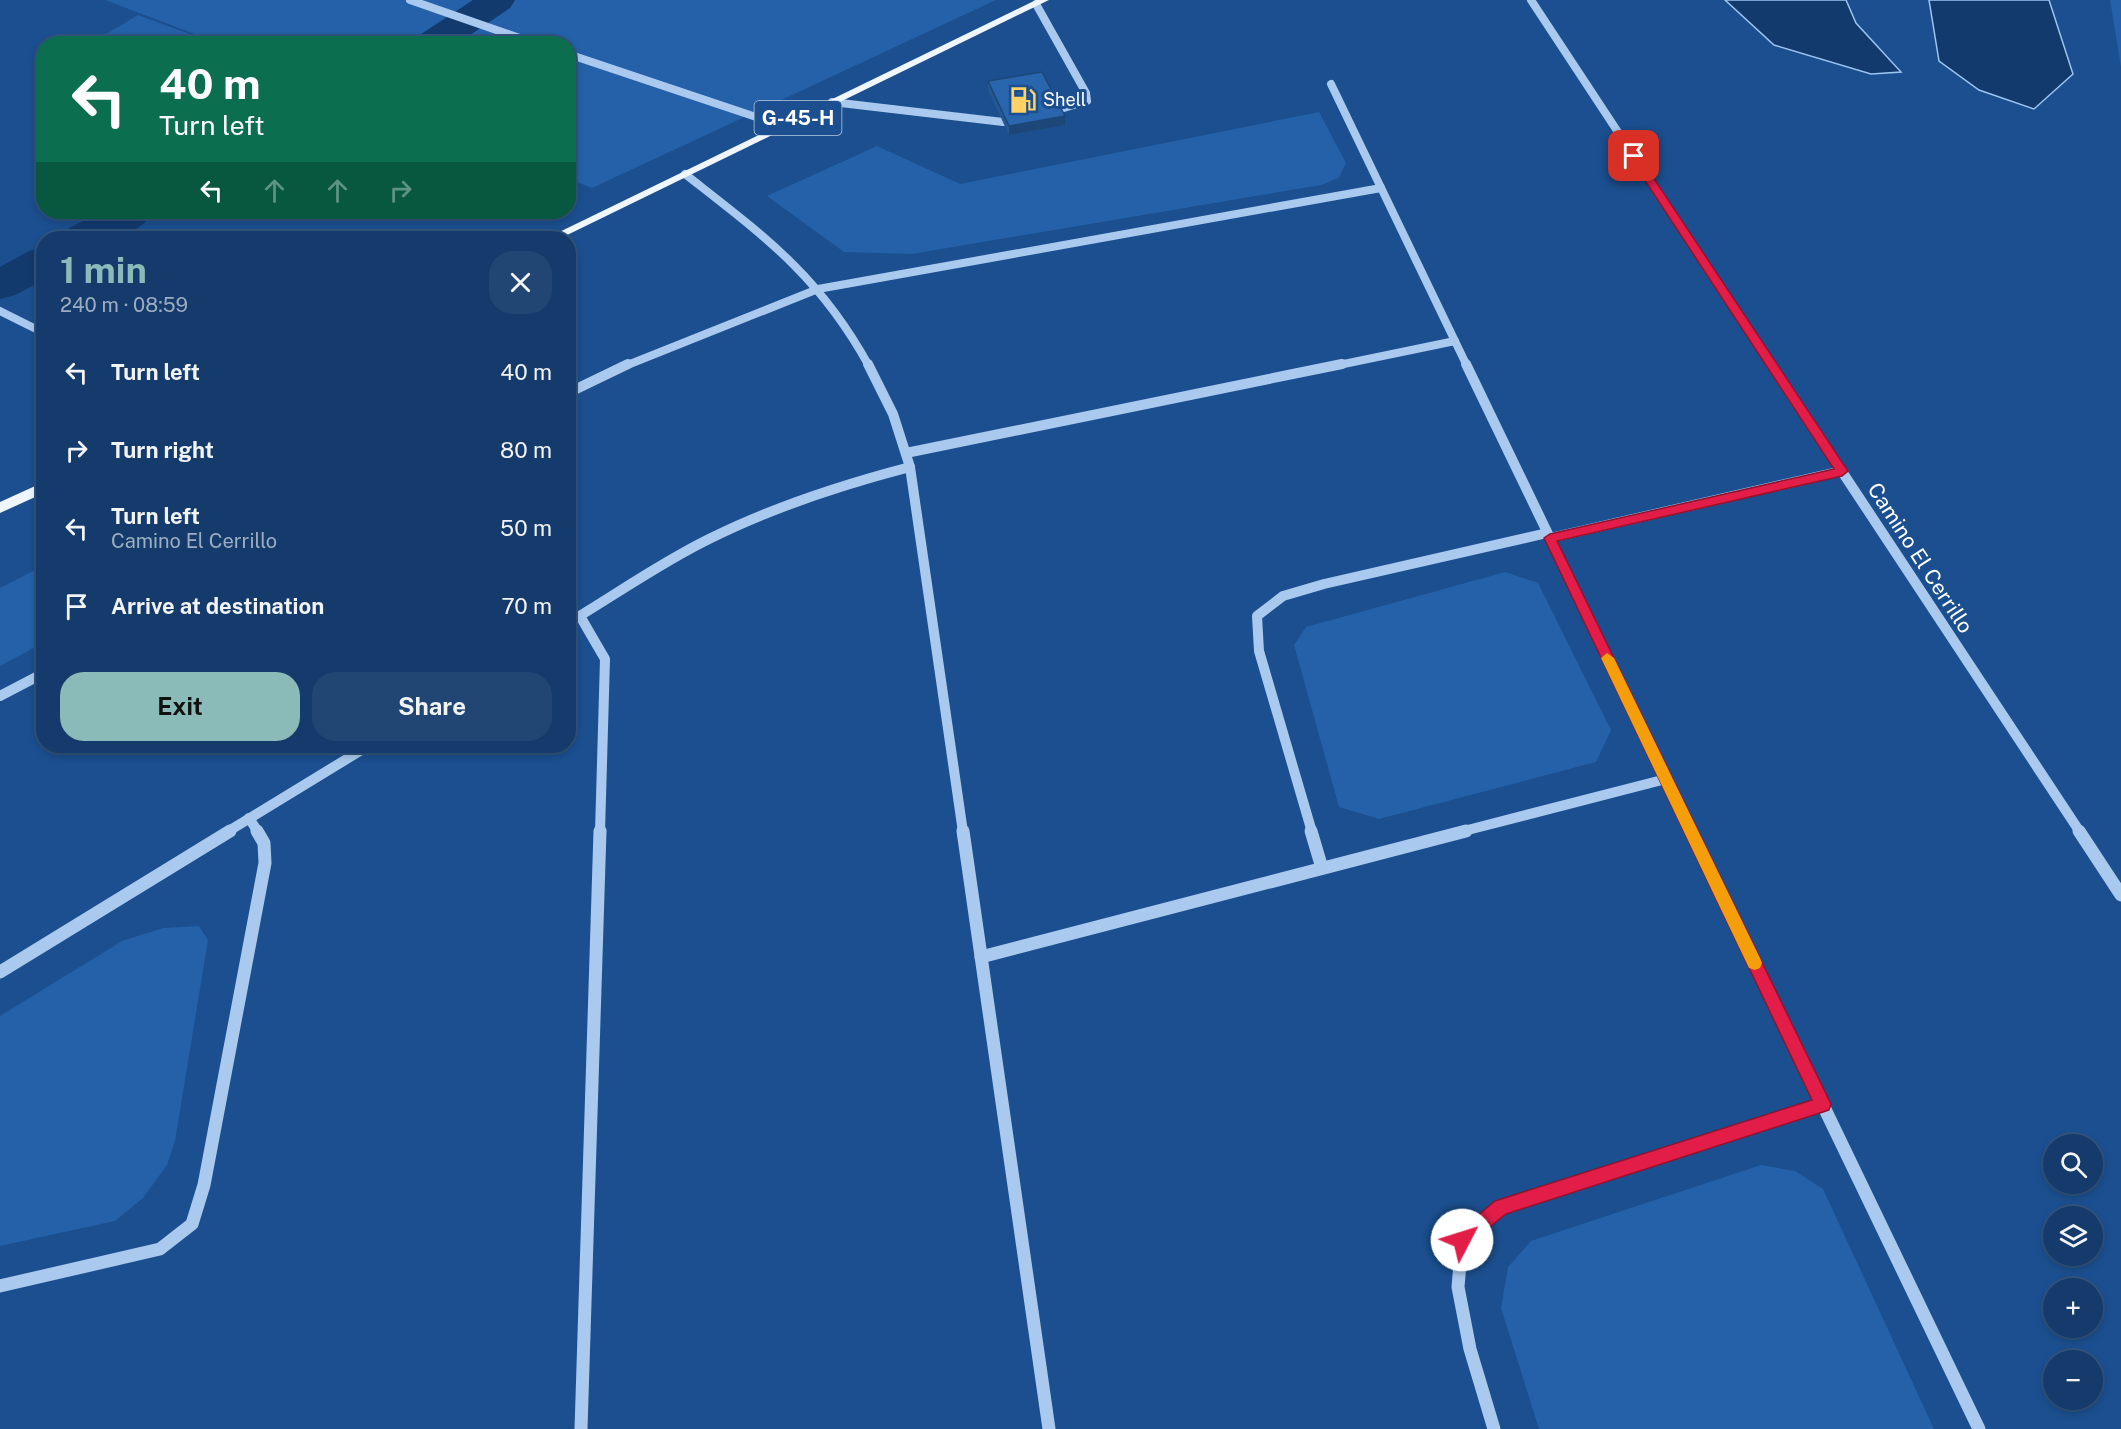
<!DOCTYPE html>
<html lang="en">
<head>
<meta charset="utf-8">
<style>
  body { margin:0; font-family:"Public Sans",sans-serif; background:#214673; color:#f1f3f6; height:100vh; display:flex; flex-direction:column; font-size:22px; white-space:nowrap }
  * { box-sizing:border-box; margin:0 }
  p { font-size:20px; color:#9dadc1 }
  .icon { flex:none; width:33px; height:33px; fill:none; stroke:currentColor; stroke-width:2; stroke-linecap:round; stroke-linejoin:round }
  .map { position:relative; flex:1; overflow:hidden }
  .details { position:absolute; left:36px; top:231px; width:540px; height:522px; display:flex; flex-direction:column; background:#143b6b; border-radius:24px; box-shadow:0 3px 9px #0003,0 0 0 2px #33557e }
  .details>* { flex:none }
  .banner { position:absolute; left:36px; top:36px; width:540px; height:183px; border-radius:24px; box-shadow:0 3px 9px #0003,0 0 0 2px #33557e; background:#0b6e4f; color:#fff; overflow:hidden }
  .fabs { position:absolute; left:2043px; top:1134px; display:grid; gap:12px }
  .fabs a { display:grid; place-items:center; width:60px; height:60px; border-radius:50%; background:#143b6b; box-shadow:0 3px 9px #0003,0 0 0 2px #33557e; font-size:30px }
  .pin { position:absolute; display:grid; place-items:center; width:51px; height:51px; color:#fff; margin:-26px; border-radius:12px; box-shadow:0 3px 9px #0006 }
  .me { position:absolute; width:66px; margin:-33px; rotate:50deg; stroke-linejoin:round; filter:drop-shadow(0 0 4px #0008) }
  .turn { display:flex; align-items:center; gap:21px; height:126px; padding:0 24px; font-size:27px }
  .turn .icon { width:78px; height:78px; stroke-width:2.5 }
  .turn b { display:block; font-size:42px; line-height:51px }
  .lanes { display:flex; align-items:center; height:57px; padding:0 24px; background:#0003; justify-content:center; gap:30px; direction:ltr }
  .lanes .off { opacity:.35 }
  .round { display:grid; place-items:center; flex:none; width:63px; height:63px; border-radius:24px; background:#214673 }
  .overview { display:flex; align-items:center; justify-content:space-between; height:102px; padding:0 24px }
  h1 { font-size:36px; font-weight:700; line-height:45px; color:#8bbbb9 }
  .cta { display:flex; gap:12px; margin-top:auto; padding:12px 24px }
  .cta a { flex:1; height:69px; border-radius:24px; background:#8bbbb9; color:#111; font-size:24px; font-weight:700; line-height:69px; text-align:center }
  .cta a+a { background:#214673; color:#f1f3f6 }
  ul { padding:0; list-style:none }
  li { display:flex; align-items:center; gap:18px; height:78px; padding:0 24px }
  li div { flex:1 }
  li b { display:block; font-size:22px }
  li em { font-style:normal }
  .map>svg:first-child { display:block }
</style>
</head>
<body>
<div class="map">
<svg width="2121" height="1429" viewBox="0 0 2121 1429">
  <rect width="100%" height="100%" fill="#1b4f8f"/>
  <g fill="#2461a8">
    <polygon points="105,0 996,0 592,188 569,179 568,44 218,43"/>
    <polygon points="2110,0 2121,0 2121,67"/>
    <polygon points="138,15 214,43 91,43"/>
    <polygon points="1319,112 1346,163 1339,178 1321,185 912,254 844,252 767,196 877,146 960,184"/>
    <polygon points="43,566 43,643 0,666 0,588"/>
    <polygon points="1505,572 1538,583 1611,730 1596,762 1379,819 1339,807 1294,645 1306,627"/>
    <polygon points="199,926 208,940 175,1141 167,1165 143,1198 115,1221 0,1246 0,1016 122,941 163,928"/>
    <polygon points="1761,1165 1795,1171 1823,1189 1934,1429 1539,1429 1501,1308 1508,1267 1531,1241"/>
  </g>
  <g fill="#123a6d" stroke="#9cc4f0" stroke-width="1.5">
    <polygon points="1725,0 1846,0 1856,23 1901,72 1871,74 1774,45"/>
    <polygon points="1929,0 2049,0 2073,74 2034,109 1979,90 1939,61"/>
  </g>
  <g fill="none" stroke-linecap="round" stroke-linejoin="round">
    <g fill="#123a6d" fill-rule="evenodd">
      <polygon points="473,0 515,0 510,8 457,44 413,44 418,36"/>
      <path d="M101 212H154C133 243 96 238 63 238L69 228Z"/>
      <polygon points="44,247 44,280 15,295 0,299 0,267 29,251"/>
    </g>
    <g stroke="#a9c9ee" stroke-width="8">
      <polyline points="410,0 537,44"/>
      <polyline points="1531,0 1772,366"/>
      <polyline points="1036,4 1086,93 1087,101 1057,110"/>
      <polyline points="568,54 783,126"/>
      <polyline points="1331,84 1467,366"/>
      <polyline points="832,102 1003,122"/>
      <path d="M685 174C764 236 819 275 869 366"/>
      <polyline points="0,311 44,333"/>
      <polyline points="625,366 818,289 1381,188"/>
      <polyline points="1334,366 1455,341"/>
    </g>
    <g stroke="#a9c9ee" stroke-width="10">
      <polyline points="868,364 893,414 910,467 963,832"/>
      <polyline points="1466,364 1692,832"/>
      <polyline points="1771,364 2080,832"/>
      <polyline points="568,393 628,364"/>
      <polyline points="906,453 1342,364"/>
      <polyline points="1550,538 1842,471"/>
      <polyline points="580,616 605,659 600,832"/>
      <path d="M568 623C615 595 660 563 709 539 773 507 841 485 910 467"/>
      <polyline points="0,696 44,673"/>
      <polyline points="249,818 258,832"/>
      <polyline points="227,832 368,746"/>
      <polyline points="1312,832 1259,651 1257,616 1283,596 1324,584 1547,533"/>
      <polyline points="1460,832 1666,779"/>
    </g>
    <g stroke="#a9c9ee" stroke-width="13">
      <polyline points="963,831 1049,1429"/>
      <polyline points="1311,831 1322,868"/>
      <polyline points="1691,831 1979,1429"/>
      <polyline points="2079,831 2121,895"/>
      <polyline points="981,957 1466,831"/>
      <polyline points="0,972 230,831"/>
      <polyline points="0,1286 160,1249 192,1224 204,1185 265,863 264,843 257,831"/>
      <polyline points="581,1429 600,831"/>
      <polyline points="1494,1429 1470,1349 1458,1287 1462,1240 1501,1207 1823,1104"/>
    </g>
    <g fill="#f0f6ff" fill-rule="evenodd">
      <polygon points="1036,0 1049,0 561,238 547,238"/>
      <polygon points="44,482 44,493 0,513 0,502"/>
    </g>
  </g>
  <polygon fill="#245895" points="988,81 1065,116 1065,125 1009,135 988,90"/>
  <polygon fill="#1d4779" points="1065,116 1065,125 1009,135 1009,126"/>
  <polygon fill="#2a66ad" stroke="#1d4779" stroke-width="1.5" points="1042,72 1065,116 1009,126 988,81"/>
  <polygon fill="#e11d48" stroke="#92132f" stroke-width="1.5" points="1634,153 1639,156 1848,471 1842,476 1557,541 1831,1104 1829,1110 1823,1112 1506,1214 1462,1249 1456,1246 1453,1240 1456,1234 1495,1201 1812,1100 1544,538 1550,534 1834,469 1629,156"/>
  <polygon fill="#f59e0b" points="1607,653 1614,658 1760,958 1762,963 1760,968 1755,970 1749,968 1601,658"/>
  <defs>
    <symbol id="fuel-bare" viewBox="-9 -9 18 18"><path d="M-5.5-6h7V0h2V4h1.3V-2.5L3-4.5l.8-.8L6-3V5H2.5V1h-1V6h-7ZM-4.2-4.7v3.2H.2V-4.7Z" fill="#ffd166" stroke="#1b4f8f" stroke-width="2.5" paint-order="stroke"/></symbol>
  </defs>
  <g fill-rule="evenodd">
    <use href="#fuel-bare" x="1004" y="81" width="38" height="38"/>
  </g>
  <g text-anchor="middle" stroke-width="6" stroke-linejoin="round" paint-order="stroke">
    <g font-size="18" fill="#fff" stroke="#1b4f8f" text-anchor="start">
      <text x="1043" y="106">Shell</text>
    </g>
    <rect fill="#1b4f8f" stroke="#bbcadd" stroke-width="1.5" x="754.5" y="101" width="87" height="34" rx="4.5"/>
    <g font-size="20" font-weight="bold" fill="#fff">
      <text x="798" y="125">G-45-H</text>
    </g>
    <g font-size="21" fill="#fff" stroke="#1b4f8f">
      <text transform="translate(1920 558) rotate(57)" y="7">Camino El Cerrillo</text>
    </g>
  </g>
</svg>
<div class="fabs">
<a><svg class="icon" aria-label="search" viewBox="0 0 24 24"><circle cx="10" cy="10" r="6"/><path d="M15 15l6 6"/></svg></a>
<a><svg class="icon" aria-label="layers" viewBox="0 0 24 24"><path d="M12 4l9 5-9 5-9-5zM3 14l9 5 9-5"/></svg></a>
<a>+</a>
<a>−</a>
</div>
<div class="pin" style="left:1634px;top:156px;background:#d93025"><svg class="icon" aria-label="arrive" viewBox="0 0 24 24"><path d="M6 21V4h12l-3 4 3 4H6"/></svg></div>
<svg class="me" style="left:1462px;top:1240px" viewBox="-20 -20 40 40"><circle r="19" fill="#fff"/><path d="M0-13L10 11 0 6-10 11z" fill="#e11d48"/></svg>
<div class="banner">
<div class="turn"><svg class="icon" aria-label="left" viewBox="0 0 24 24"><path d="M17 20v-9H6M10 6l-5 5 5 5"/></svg><div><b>40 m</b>Turn left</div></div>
<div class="lanes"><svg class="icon" aria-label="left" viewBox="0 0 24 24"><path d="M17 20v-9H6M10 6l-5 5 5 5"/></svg><svg class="icon off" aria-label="ahead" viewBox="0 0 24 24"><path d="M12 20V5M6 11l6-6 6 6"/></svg><svg class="icon off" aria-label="ahead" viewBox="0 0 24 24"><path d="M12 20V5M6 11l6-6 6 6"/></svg><svg class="icon off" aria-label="right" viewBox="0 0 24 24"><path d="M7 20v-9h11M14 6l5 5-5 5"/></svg></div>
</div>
<section class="details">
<div class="overview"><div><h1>1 min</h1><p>240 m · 08:59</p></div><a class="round"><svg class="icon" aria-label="close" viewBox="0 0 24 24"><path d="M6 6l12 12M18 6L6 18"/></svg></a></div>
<ul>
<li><svg class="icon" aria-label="left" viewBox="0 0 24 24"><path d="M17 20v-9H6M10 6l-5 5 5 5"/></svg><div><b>Turn left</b></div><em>40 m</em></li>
<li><svg class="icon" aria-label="right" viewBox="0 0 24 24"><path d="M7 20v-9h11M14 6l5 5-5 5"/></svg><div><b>Turn right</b></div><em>80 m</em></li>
<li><svg class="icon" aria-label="left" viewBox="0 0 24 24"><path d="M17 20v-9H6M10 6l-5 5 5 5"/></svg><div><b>Turn left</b><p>Camino El Cerrillo</p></div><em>50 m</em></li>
<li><svg class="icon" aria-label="arrive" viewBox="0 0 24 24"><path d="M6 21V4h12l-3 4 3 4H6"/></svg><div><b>Arrive at destination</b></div><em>70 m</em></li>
</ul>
<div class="cta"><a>Exit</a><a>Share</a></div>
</section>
</div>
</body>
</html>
